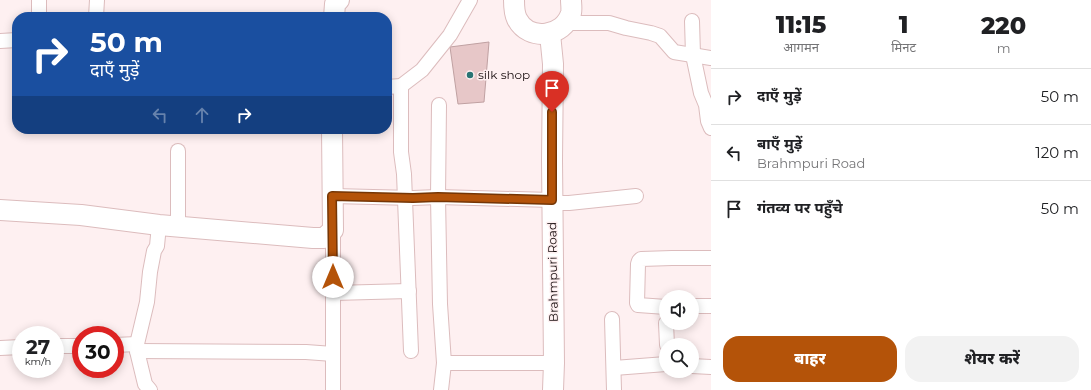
<!DOCTYPE html>
<html lang="hi">
<head>
<meta charset="utf-8">
<style>
  body { margin:0; font-family:Montserrat,"Noto Sans Devanagari",sans-serif; background:#f2f2f2; color:#202124; height:100vh; display:flex; flex-direction:column; font-size:15px; white-space:nowrap }
  * { box-sizing:border-box; margin:0 }
  p { font-size:13px; color:#757577 }
  .icon { flex:none; width:22px; height:22px; fill:none; stroke:currentColor; stroke-width:2; stroke-linecap:round; stroke-linejoin:round }
  .map { position:relative; flex:1; overflow:hidden }
  .side { display:flex; flex-direction:column; background:#fff; width:380px }
  .side>* { flex:none }
  .banner { position:absolute; left:12px; top:12px; width:380px; height:122px; border-radius:16px; box-shadow:0 2px 10px #0003; background:#1a4fa0; color:#fff; overflow:hidden }
  .tools { position:absolute; left:659px; top:290px; display:grid; gap:8px }
  .tools a { display:grid; place-items:center; width:40px; height:40px; border-radius:50%; background:#fff; box-shadow:0 2px 10px #0003; font-size:20px }
  .speed { position:absolute; left:12px; top:326px; display:flex; gap:8px; font-size:20px; font-weight:700; text-align:center }
  .speed>* { display:grid; place-content:center; width:52px; height:52px; border-radius:50%; background:#fff; box-shadow:0 2px 10px #0003; line-height:1 }
  .speed small { font-size:10px; font-weight:400 }
  .speed .limit { border:6px solid #d22; background:#fff; color:#111 }
  .pin { position:absolute; display:grid; place-items:center; width:34px; height:34px; color:#fff; margin:-41px -17px; border-radius:50% 50% 50% 0; rotate:-45deg; box-shadow:0 0 4px #0007 }
  .pin .icon { rotate:45deg }
  .me { position:absolute; width:44px; margin:-22px; rotate:0deg; stroke-linejoin:round; filter:drop-shadow(0 0 3px #0008) }
  .turn { display:flex; align-items:center; gap:14px; height:84px; padding:0 12px; font-size:18px }
  .turn .icon { width:52px; height:52px; stroke-width:2.5 }
  .turn b { display:block; font-size:28px; line-height:34px }
  .lanes { display:flex; align-items:center; height:38px; padding:0 12px; background:#0003; justify-content:center; gap:20px; direction:ltr }
  .lanes .off { opacity:.35 }
  .eta { display:flex; justify-content:space-evenly; align-items:center; height:68px; text-align:center }
  .eta b { font-size:24px; font-weight:800; line-height:28px }
  .button { display:flex; gap:8px; margin-top:auto; padding:8px 12px }
  .button a { flex:1; height:46px; border-radius:16px; background:#b45309; color:#fff; font-size:16px; font-weight:800; line-height:46px; text-align:center }
  .button a+a { background:#f2f2f2; color:#202124 }
  ul { padding:0; list-style:none }
  li { display:flex; align-items:center; gap:12px; height:56px; padding:0 12px; border-top:1px solid #e0e0e0 }
  li div { flex:1 }
  li b { display:block; font-size:15px }
  li em { font-style:normal }
  main { display:flex; flex:1; min-height:0 }
  .map>svg:first-child { display:block }
</style>
</head>
<body>
<main>
<div class="map">
<svg width="711" height="390" viewBox="0 0 711 390">
  <rect width="100%" height="100%" fill="#fef0f1"/>
  <polygon fill="#e7c7c8" stroke="#c0a1a2" points="489,42 484,102 458,104 450,47"/>
  <g fill="none" stroke-linecap="round" stroke-linejoin="round">
    <defs>
      <g id="street">
        <polyline points="39,17 39,0"/>
        <polyline points="96,17 97,0"/>
        <polyline points="692,21 693,55 701,93 706,105 708,121 711,128"/>
        <polyline points="567,22 573,23 609,23 626,28 651,33 660,36 674,52 711,58"/>
        <polyline points="0,41 17,40"/>
        <polyline points="401,86 401,152 404,174 411,351"/>
        <polyline points="387,87 401,86 422,70 450,35 470,0"/>
        <polyline points="439,105 438,197 439,252 440,304 444,363 441,390"/>
        <polyline points="333,196 413,198 438,197 552,200"/>
        <polyline points="552,203 569,203 636,196"/>
        <polyline points="178,226 178,151"/>
        <polyline points="333,293 409,291"/>
        <polyline points="692,306 711,306"/>
        <polyline points="666,307 638,305 637,303 638,264 639,261 641,259 672,258 711,258"/>
        <polyline points="612,319 614,390"/>
        <polyline points="666,323 667,345"/>
        <polyline points="115,345 137,344"/>
        <polyline points="55,346 81,346"/>
        <polyline points="0,348 21,347"/>
        <polyline points="137,351 306,352 333,354"/>
        <polyline points="444,363 554,363"/>
        <polyline points="692,366 711,367"/>
        <polyline points="614,368 666,364"/>
        <polyline points="150,390 145,384 137,351 137,344 147,302 150,272 154,251 157,246 159,225"/>
        <polyline points="333,390 333,230"/>
      </g>
      <g id="secondary">
        <path d="M514 0C514 6 514 13 517 19 529 42 564 37 571 13 572 9 571 4 571 0"/>
        <polyline points="334,17 335,4 339,0"/>
        <polyline points="550,34 553,64 552,160 554,363 553,390"/>
        <polyline points="0,210 81,215 159,225 313,238 324,238 333,230 332,129"/>
      </g>
    </defs>
    <use href="#street" stroke="#dcbcbd" stroke-width="16"/>
    <use href="#secondary" stroke="#dcbcbd" stroke-width="22"/>
    <use href="#street" stroke="#fff" stroke-width="14"/>
    <use href="#secondary" stroke="#fff" stroke-width="20"/>
  </g>
  <g fill="none" stroke-linecap="round" stroke-linejoin="round">
    <defs>
      <polyline id="route" points="333,277 332,196 413,198 438,197 552,200 552,112"/>
    </defs>
    <use href="#route" stroke="#753606" stroke-width="10"/>
    <use href="#route" stroke="#b45309" stroke-width="7"/>
  </g>
  <circle fill="#297474" stroke="#fef0f1" stroke-width="1.5" cx="470" cy="75" r="4"/>
  <g text-anchor="middle" stroke-width="3" stroke-linejoin="round" paint-order="stroke">
    <g font-size="12" fill="#170c0d" stroke="#fef0f1" text-anchor="start">
      <text x="478" y="79">silk shop</text>
    </g>
    <g font-size="12" fill="#170c0d" stroke="#fef0f1">
      <text transform="translate(553 272) rotate(-91)" y="4">Brahmpuri Road</text>
    </g>
  </g>
</svg>
<div class="tools">
<a><svg class="icon" aria-label="sound" viewBox="0 0 24 24"><path d="M4 9h4l5-4v14l-5-4H4zM17 9q2 3 0 6"/></svg></a>
<a><svg class="icon" aria-label="search" viewBox="0 0 24 24"><circle cx="10" cy="10" r="6"/><path d="M15 15l6 6"/></svg></a>
</div>
<div class="speed"><div>27<small>km/h</small></div><div class="limit">30</div></div>
<div class="pin" style="left:552px;top:112px;background:#d93025"><svg class="icon" aria-label="arrive" viewBox="0 0 24 24"><path d="M6 21V4h12l-3 4 3 4H6"/></svg></div>
<svg class="me" style="left:333px;top:277px" viewBox="-20 -20 40 40"><circle r="19" fill="#fff"/><path d="M0-13L10 11 0 6-10 11z" fill="#b45309"/></svg>
<div class="banner">
<div class="turn"><svg class="icon" aria-label="right" viewBox="0 0 24 24"><path d="M7 20v-9h11M14 6l5 5-5 5"/></svg><div><b>50 m</b>दाएँ मुड़ें</div></div>
<div class="lanes"><svg class="icon off" aria-label="left" viewBox="0 0 24 24"><path d="M17 20v-9H6M10 6l-5 5 5 5"/></svg><svg class="icon off" aria-label="ahead" viewBox="0 0 24 24"><path d="M12 20V5M6 11l6-6 6 6"/></svg><svg class="icon" aria-label="right" viewBox="0 0 24 24"><path d="M7 20v-9h11M14 6l5 5-5 5"/></svg></div>
</div>
</div>
<section class="side">
<div class="eta">
<div><b>11:15</b><p>आगमन</p></div>
<div><b>1</b><p>मिनट</p></div>
<div><b>220</b><p>m</p></div>
</div>
<ul>
<li><svg class="icon" aria-label="right" viewBox="0 0 24 24"><path d="M7 20v-9h11M14 6l5 5-5 5"/></svg><div><b>दाएँ मुड़ें</b></div><em>50 m</em></li>
<li><svg class="icon" aria-label="left" viewBox="0 0 24 24"><path d="M17 20v-9H6M10 6l-5 5 5 5"/></svg><div><b>बाएँ मुड़ें</b><p>Brahmpuri Road</p></div><em>120 m</em></li>
<li><svg class="icon" aria-label="arrive" viewBox="0 0 24 24"><path d="M6 21V4h12l-3 4 3 4H6"/></svg><div><b>गंतव्य पर पहुँचे</b></div><em>50 m</em></li>
</ul>
<div class="button"><a>बाहर</a><a>शेयर करें</a></div>
</section>
</main>
</body>
</html>
